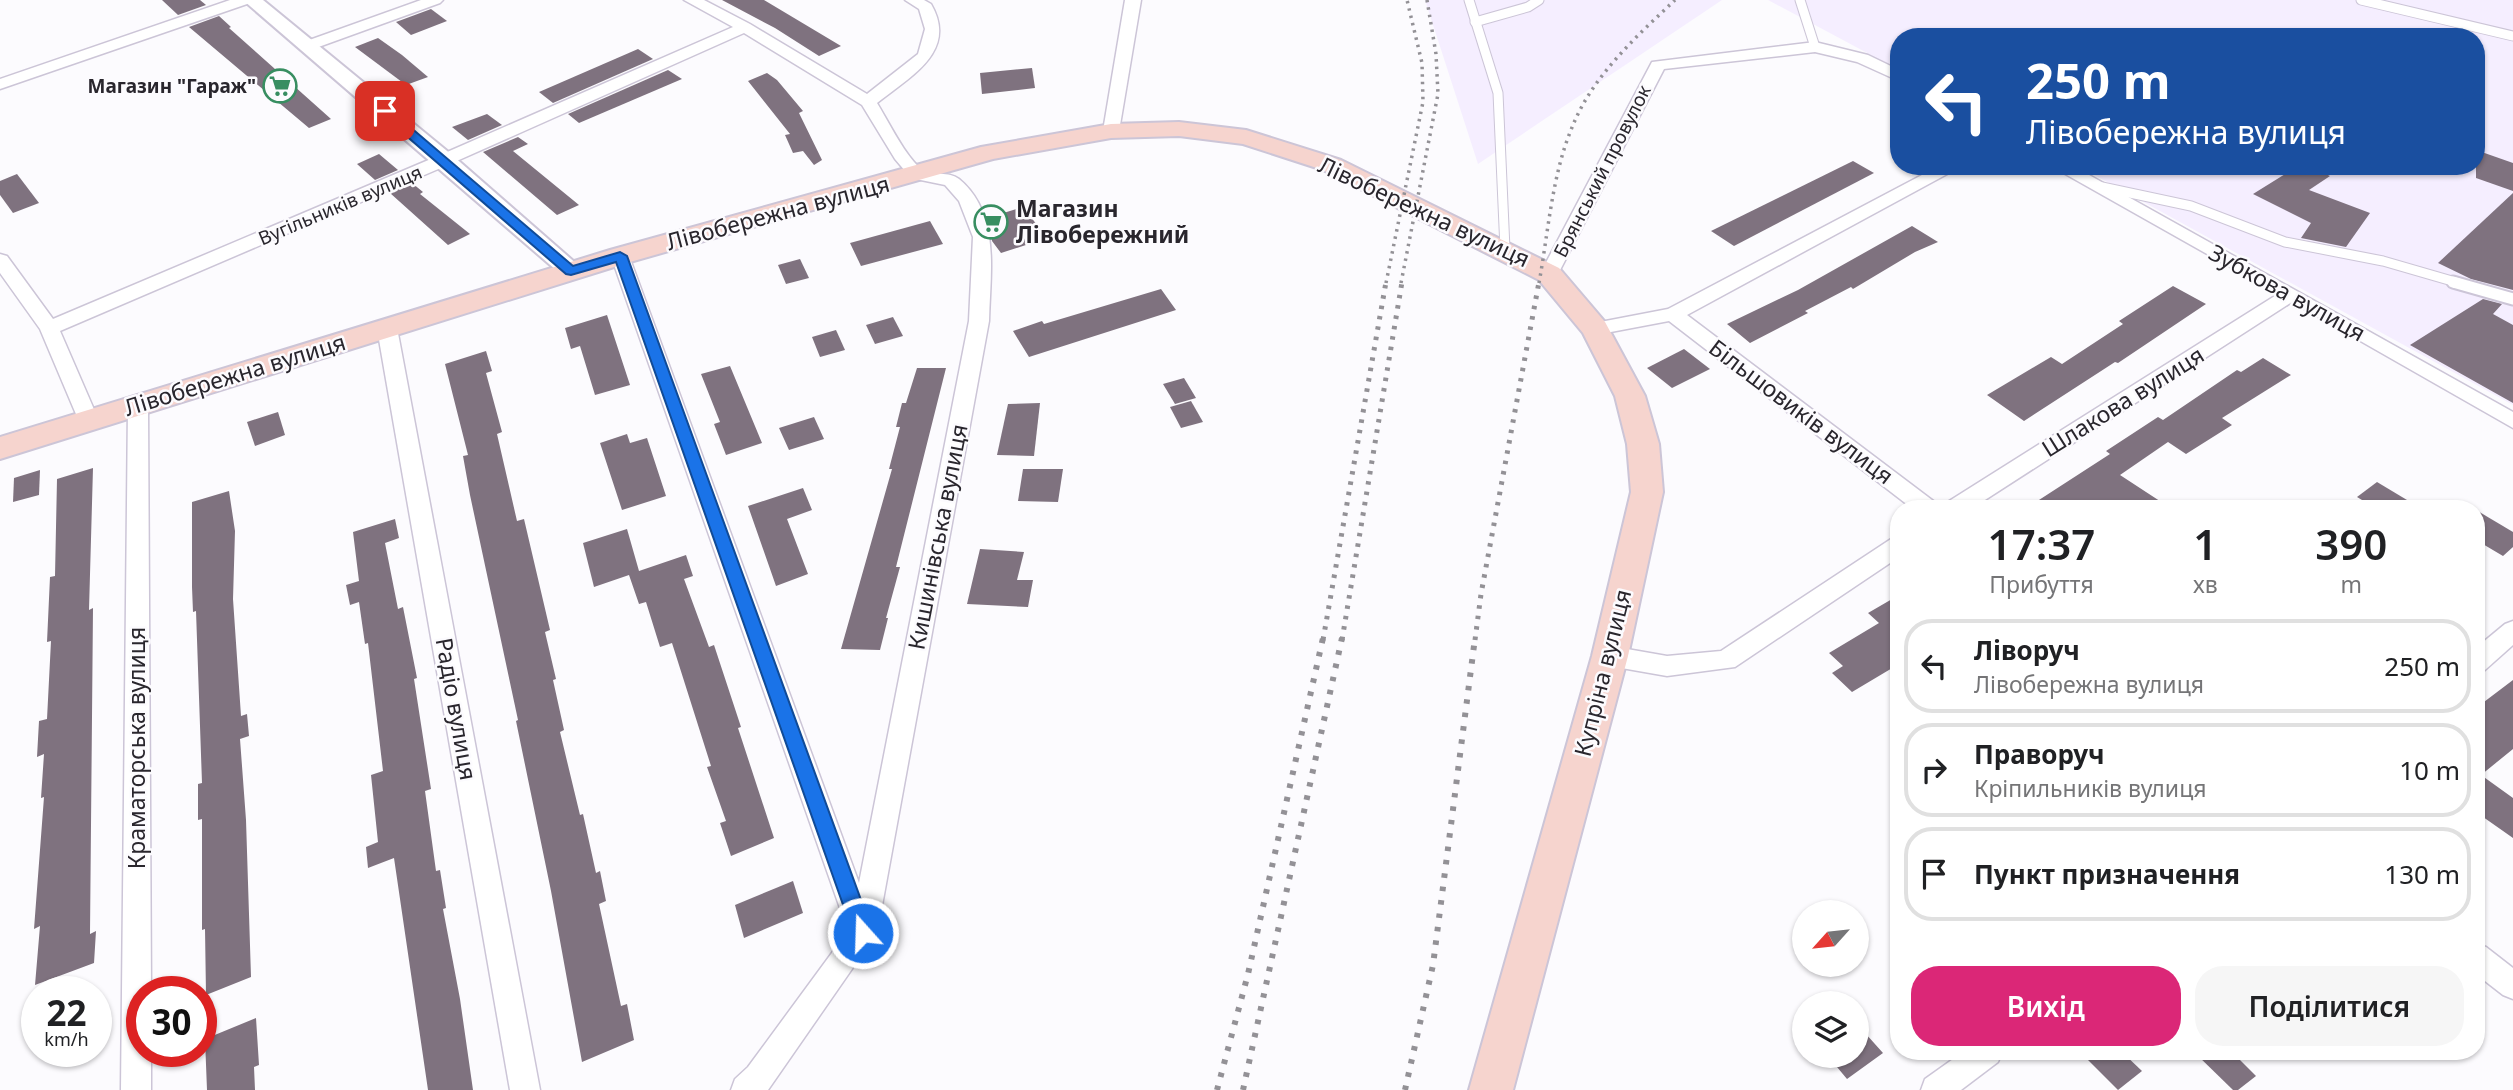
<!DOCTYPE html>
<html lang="uk">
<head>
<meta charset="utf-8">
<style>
  body { margin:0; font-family:"Noto Sans",sans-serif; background:#f6f6f6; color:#202124; height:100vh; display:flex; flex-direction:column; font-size:26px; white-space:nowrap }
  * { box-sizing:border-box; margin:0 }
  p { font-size:23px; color:#757577 }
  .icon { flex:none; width:38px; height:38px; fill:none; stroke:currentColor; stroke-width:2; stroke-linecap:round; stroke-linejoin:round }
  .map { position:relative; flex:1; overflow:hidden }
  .sheet { position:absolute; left:1890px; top:500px; width:595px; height:560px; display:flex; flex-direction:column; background:#fff; border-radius:28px; box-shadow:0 2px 5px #0004 }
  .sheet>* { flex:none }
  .banner { position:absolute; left:1890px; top:28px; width:595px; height:147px; border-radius:28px; box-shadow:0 2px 5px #0004; background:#1a4fa0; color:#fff; overflow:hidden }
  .needle { width:46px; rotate:243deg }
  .tools { position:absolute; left:1792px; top:900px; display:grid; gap:14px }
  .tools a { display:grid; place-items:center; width:77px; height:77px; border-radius:50%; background:#fff; box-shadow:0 2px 5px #0004; font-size:35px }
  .speed { position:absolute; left:21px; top:976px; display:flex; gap:14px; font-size:35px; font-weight:700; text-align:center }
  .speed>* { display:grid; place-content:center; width:91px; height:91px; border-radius:50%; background:#fff; box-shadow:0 2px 5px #0004; line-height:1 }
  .speed small { font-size:18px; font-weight:400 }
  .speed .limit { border:10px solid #d22; background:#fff; color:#111 }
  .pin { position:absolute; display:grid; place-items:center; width:60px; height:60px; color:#fff; margin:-30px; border-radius:14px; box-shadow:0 4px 10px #0006 }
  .me { position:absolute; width:77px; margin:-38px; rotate:340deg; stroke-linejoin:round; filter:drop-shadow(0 0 5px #0008) }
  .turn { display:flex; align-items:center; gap:24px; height:147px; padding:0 21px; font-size:32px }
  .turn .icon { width:91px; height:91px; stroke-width:2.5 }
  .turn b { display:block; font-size:49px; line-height:60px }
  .eta { display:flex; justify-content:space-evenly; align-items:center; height:119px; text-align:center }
  .eta b { font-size:42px; font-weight:600; line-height:49px }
  .button { display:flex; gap:14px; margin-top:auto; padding:14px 21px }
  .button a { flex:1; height:80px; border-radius:28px; background:#db2777; color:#fff; font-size:28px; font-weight:600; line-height:80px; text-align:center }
  .button a+a { background:#f6f6f6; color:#202124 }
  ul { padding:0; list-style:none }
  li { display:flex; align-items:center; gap:21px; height:94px; margin:0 14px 10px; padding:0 7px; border:4px solid #e0e0e0; border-radius:28px }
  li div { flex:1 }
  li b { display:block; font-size:26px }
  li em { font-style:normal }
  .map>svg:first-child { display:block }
</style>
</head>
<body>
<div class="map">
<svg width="2513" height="1090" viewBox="0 0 2513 1090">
  <rect width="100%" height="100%" fill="#fcfbfe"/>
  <g fill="#f5eeff">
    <polygon points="1425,0 1722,0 1478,164"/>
    <polygon points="1768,0 2513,0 2513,405 2078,166 2476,166 2476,37 1899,37 1899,70"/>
  </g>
  <g fill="#7f727f">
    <polygon points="162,0 200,0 206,5 178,15"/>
    <polygon points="722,0 764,0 841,46 819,56 775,28"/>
    <polygon points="431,9 447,21 411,35 396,22"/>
    <polygon points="219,16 231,27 229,28 331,119 309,128 189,27"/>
    <polygon points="378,38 402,55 428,77 406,85 355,47"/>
    <polygon points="638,49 653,59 553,103 539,92"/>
    <polygon points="1032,68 1035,88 982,94 980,73"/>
    <polygon points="668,70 682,79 579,123 568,114"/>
    <polygon points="767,73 777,80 803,111 799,113 822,160 814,165 803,151 793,153 785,135 790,134 748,81"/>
    <polygon points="487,114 502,125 468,140 452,127"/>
    <polygon points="518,137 528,144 513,151 579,205 557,215 483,152"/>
    <polygon points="2476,150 2513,163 2513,191 2476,178"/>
    <polygon points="379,154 398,170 375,180 357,164"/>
    <polygon points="1853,161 1874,173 1734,246 1711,231"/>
    <polygon points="2298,166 2309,166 2330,176 2309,190 2370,213 2346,247 2301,238 2311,223 2253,194"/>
    <polygon points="17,174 39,203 13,213 0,195 0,181"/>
    <polygon points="412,183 423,192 420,194 470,234 448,245 390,193"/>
    <polygon points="2513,193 2513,290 2471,279 2438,263"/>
    <polygon points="1023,207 1041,230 1022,236 1029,244 1001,253 992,241 990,229 1005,225 997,215"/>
    <polygon points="930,221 943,244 861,266 850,243"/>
    <polygon points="1912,226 1938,242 1915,252 1853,289 1851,287 1805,311 1808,313 1750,343 1727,324 1798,290"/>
    <polygon points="800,259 809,278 786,284 778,265"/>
    <polygon points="2173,286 2206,304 2118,363 2115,362 2024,421 1987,395 2051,357 2062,364 2123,324 2119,321"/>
    <polygon points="1161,289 1176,310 1029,357 1013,331 1042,321 1044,324"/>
    <polygon points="2483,299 2502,304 2493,314 2513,325 2513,403 2410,345"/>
    <polygon points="607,315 630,385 595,395 580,346 571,349 565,328"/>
    <polygon points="893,317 903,336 875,344 866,325"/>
    <polygon points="836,330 845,350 820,357 812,337"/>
    <polygon points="1684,349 1710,369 1672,388 1647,368"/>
    <polygon points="486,351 492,371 486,373 502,432 497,434 517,521 524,519 550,630 545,632 556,679 553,680 564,730 560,732 580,815 583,814 596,873 600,871 606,901 599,904 621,1006 627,1004 634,1040 582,1062 551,891 516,721 518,720 470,495 463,456 468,455 445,364"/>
    <polygon points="2263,358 2291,375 2222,418 2232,425 2186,454 2168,442 2120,475 2172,509 2025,509 2110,454 2106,451 2158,417 2163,420 2237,370 2241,372"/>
    <polygon points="730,366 762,443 726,455 714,424 720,422 701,374"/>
    <polygon points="917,368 946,368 896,567 900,567 886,618 888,618 880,650 841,649 892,469 889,469 900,427 896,427 902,403 906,403"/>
    <polygon points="1184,378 1196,398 1175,404 1163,384"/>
    <polygon points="1191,401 1203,422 1181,428 1170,407"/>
    <polygon points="1040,403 1034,456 997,455 1008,404"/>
    <polygon points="278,412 285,435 255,446 247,422"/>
    <polygon points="814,417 824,439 789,450 779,428"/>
    <polygon points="627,434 630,443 647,438 666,496 622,510 600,443"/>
    <polygon points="93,468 89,610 93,608 90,934 96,931 94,963 35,985 40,926 34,929 44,797 41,798 44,754 37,757 39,721 47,719 51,641 47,642 50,577 55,576 57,479"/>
    <polygon points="1023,469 1063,469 1058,502 1018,501"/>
    <polygon points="40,470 39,495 13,502 14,478"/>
    <polygon points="2377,482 2422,509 2377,509 2357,497"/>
    <polygon points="803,488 812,510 787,519 808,574 776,586 748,506"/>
    <polygon points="229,491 235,531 233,599 241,716 247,714 249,736 240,739 246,820 251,977 206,995 205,929 202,930 202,819 198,820 198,784 202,783 196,611 193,612 192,587 192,502"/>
    <polygon points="2476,510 2513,532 2513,547 2503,556 2476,540"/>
    <polygon points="395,519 399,538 385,543 398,609 403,607 417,678 414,679 431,789 425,791 436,871 440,870 446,908 443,909 460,999 473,1090 428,1090 394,858 368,868 366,847 378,842 371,775 383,771 368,643 365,644 359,602 350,605 346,585 359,581 353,532"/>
    <polygon points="627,529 639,571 686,555 693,576 684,579 709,647 714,645 741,727 738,728 774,838 731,856 720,823 726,821 707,767 711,766 672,643 660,647 646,602 639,604 629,575 594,587 583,543"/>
    <polygon points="980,549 1024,552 1017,580 1033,580 1028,607 967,604"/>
    <polygon points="1899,595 1899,664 1852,692 1832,673 1843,666 1829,653 1879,623 1868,613"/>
    <polygon points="2513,680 2513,749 2481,775 2513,798 2513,838 2476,812 2476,708"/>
    <polygon points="793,881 803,913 744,938 735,905"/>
    <polygon points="256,1018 259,1065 254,1067 255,1090 207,1090 205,1039"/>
    <polygon points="1857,1024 1883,1053 1847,1079 1827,1055 1857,1055"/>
    <polygon points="2080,1052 2122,1052 2142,1071 2118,1090"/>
    <polygon points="2194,1052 2232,1052 2256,1076 2238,1090 2233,1090"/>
  </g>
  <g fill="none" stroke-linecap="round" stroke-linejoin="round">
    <defs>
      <g id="service-far1">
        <polyline points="1469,0 1498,93 1505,249"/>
        <polyline points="1800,0 1815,47"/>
        <polyline points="2361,0 2513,36"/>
        <polyline points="1475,22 1528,7 1539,0"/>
        <polyline points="2102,187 2191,206 2285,242 2383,261 2459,283"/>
      </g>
      <polyline id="service" points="2453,282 2513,299"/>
      <g id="minor">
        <polygon points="230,0 253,0 250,3 0,89 0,79"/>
        <polygon points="421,0 443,0 440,3 313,49 307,51 299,46 301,43"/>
        <path d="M684 0H704L750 24 867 94 918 54 925 29 919 9 905 0H924L931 4C959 52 909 77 877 103 887 119 907 160 923 170 933 176 949 171 959 179 1001 214 990 273 989 321L877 933 768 1090H731L735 1079 748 1067 848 931 611 256 620 250 629 256 859 883 969 321 973 237 959 201 945 185 911 178 895 159 862 105 744 33 450 164 60 331 99 421 95 426 88 428 81 426 40 329 0 273V254L7 256 53 319 438 156 733 27Z"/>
        <polygon points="1125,0 1141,0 1119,131 1111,136 1103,131"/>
        <polygon points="1815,42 1868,55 1899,70 1899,81 1857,62 1815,52 1664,69 1558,274 1549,280 1542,278 1540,274 1652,62"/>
        <polygon points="1939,166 1962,166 1687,315 1936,503 1939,509 1913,509 1669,321 1595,335 1588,334 1585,329 1588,324 1595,323 1668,309"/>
        <polygon points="2051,166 2073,166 2513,412 2513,428 2292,302 1971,509 1943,509 1946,503 2278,294"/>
        <polygon points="387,322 394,323 397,328 540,1090 510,1090 377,328 380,323"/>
        <polygon points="138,398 145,400 148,405 151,992 142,992 142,1052 151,1052 151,1090 121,1090 128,405 131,400"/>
        <polygon points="1899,536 1899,557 1735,667 1667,676 1610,666 1601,663 1598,656 1601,649 1610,646 1667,656 1721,651 1891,539"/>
        <polygon points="2513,621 2513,645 2485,670 2476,673 2476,648 2505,624"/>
        <polygon points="2476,944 2486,947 2513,968 2513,999 2503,995 2476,974"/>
        <polygon points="1963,1052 2002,1052 1998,1062 1961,1090 1921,1090 1925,1079"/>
      </g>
      <polygon id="tertiary" points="243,0 263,0 452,155 579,266 583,271 579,276 571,278 563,276"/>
      <polygon id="secondary" points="1179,122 1246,130 1341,160 1559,268 1605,322 1645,396 1659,444 1663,492 1628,656 1513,1090 1469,1090 1592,656 1631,492 1627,444 1615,396 1583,333 1539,280 1323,170 1243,144 1179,136 1111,138 993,159 630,262 0,459 0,437 610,250 981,147 1111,124"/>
    </defs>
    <use href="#service-far1" stroke="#ccc5d7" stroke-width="11"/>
    <use href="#service" stroke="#ccc5d7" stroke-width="15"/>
    <use href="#minor" stroke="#ccc5d7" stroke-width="3"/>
    <use href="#tertiary" stroke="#ccc5d7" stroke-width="4"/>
    <use href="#secondary" stroke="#ccc5d7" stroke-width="4"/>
    <use href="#service-far1" stroke="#fff" stroke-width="9"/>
    <use href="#service" stroke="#fff" stroke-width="11"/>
    <use href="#minor" fill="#fff" fill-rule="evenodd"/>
    <use href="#tertiary" fill="#fff" fill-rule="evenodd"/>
    <use href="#secondary" fill="#f6d4ce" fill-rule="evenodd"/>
    <g stroke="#939196" stroke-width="3.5" stroke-dasharray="2.5 5" stroke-linecap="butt">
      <polyline points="1386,283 1423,102 1422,63 1407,0"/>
      <polyline points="1401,283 1438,94 1436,54 1427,0"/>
      <path d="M1539 283C1548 234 1552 176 1571 130 1591 77 1635 38 1675 0"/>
    </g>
    <g stroke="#939196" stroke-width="5" stroke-dasharray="3.5 7" stroke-linecap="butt">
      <polyline points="1323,640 1386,282"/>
      <polyline points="1342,640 1402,282"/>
      <polyline points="1475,640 1481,594 1539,282"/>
    </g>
    <g stroke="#939196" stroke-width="6" stroke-dasharray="4.5 9" stroke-linecap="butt">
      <polyline points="1217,1090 1248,974 1323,638"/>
      <polyline points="1243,1090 1342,638"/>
      <polyline points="1405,1090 1433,965 1475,638"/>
    </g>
  </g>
  <polygon fill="#1a73e8" stroke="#114b97" stroke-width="2" points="381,109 389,109 573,266 620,252 627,256 873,933 870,940 863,942 856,940 853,933 616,262 571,275 566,274 381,114"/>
  <defs>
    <symbol id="supermarket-ring" viewBox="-11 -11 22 22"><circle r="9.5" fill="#fcfbfe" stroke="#388e61" stroke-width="1.5"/><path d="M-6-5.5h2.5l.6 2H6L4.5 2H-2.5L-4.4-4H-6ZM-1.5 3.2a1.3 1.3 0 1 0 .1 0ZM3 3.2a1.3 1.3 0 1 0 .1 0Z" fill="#388e61"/></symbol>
  </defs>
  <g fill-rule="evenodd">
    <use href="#supermarket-ring" x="261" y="67" width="38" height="38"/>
    <use href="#supermarket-ring" x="972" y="203" width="38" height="38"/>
  </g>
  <g text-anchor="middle" stroke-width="5" stroke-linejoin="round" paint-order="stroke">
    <g font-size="19" font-weight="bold" fill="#29262d" stroke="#fcfbfe" text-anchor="end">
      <text x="256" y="93">Магазин "Гараж"</text>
    </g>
    <g font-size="19" fill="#29262d" stroke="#fcfbfe">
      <text transform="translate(1602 171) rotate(-63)" y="7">Брянський провулок</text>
      <text transform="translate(340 205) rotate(-23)" y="7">Вугільників вулиця</text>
    </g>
    <g font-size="23" font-weight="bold" fill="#29262d" stroke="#fcfbfe" text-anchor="start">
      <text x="1016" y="217">Магазин<tspan x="1016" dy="26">Лівобережний</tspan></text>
    </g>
    <g font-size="23" fill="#29262d" stroke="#fcfbfe">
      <text transform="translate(1424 212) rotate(25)" y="8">Лівобережна вулиця</text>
      <text transform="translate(778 213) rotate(-15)" y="8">Лівобережна вулиця</text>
      <text transform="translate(2287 293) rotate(29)" y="8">Зубкова вулиця</text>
      <text transform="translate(235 375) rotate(-17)" y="8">Лівобережна вулиця</text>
      <text transform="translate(2123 402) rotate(-32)" y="8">Шлакова вулиця</text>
      <text transform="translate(1801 412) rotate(37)" y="8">Більшовиків вулиця</text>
      <text transform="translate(938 537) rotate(-79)" y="8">Кишинівська вулиця</text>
      <text transform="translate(1603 673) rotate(-76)" y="8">Купріна вулиця</text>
      <text transform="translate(456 709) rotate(80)" y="8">Радіо вулиця</text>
      <text transform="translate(137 748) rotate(-90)" y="8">Краматорська вулиця</text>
    </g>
  </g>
</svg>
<div class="tools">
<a><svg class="needle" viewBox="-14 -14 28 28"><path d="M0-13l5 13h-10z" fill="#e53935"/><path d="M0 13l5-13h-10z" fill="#757577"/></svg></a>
<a><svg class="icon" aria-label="layers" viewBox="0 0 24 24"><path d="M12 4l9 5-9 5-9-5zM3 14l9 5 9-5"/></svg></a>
</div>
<div class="speed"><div>22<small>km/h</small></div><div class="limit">30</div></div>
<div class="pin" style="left:385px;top:111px;background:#d93025"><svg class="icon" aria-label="arrive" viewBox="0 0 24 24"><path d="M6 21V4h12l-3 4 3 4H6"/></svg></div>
<svg class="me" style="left:863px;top:933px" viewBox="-20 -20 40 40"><circle r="17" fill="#1a73e8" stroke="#fff" stroke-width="3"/><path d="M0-11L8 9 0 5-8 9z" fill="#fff"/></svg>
<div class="banner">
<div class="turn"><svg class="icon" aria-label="left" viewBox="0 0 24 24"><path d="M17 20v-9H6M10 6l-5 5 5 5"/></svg><div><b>250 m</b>Лівобережна вулиця</div></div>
</div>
<section class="sheet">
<div class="eta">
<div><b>17:37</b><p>Прибуття</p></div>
<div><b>1</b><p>хв</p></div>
<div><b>390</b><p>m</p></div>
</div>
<ul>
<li><svg class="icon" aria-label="left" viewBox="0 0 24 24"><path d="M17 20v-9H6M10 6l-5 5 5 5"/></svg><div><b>Ліворуч</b><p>Лівобережна вулиця</p></div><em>250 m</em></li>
<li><svg class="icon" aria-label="right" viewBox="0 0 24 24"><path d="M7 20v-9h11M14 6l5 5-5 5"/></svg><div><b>Праворуч</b><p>Кріпильників вулиця</p></div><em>10 m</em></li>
<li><svg class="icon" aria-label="arrive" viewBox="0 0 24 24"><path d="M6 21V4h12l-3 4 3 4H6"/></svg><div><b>Пункт призначення</b></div><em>130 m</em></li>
</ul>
<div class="button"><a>Вихід</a><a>Поділитися</a></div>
</section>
</div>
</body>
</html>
